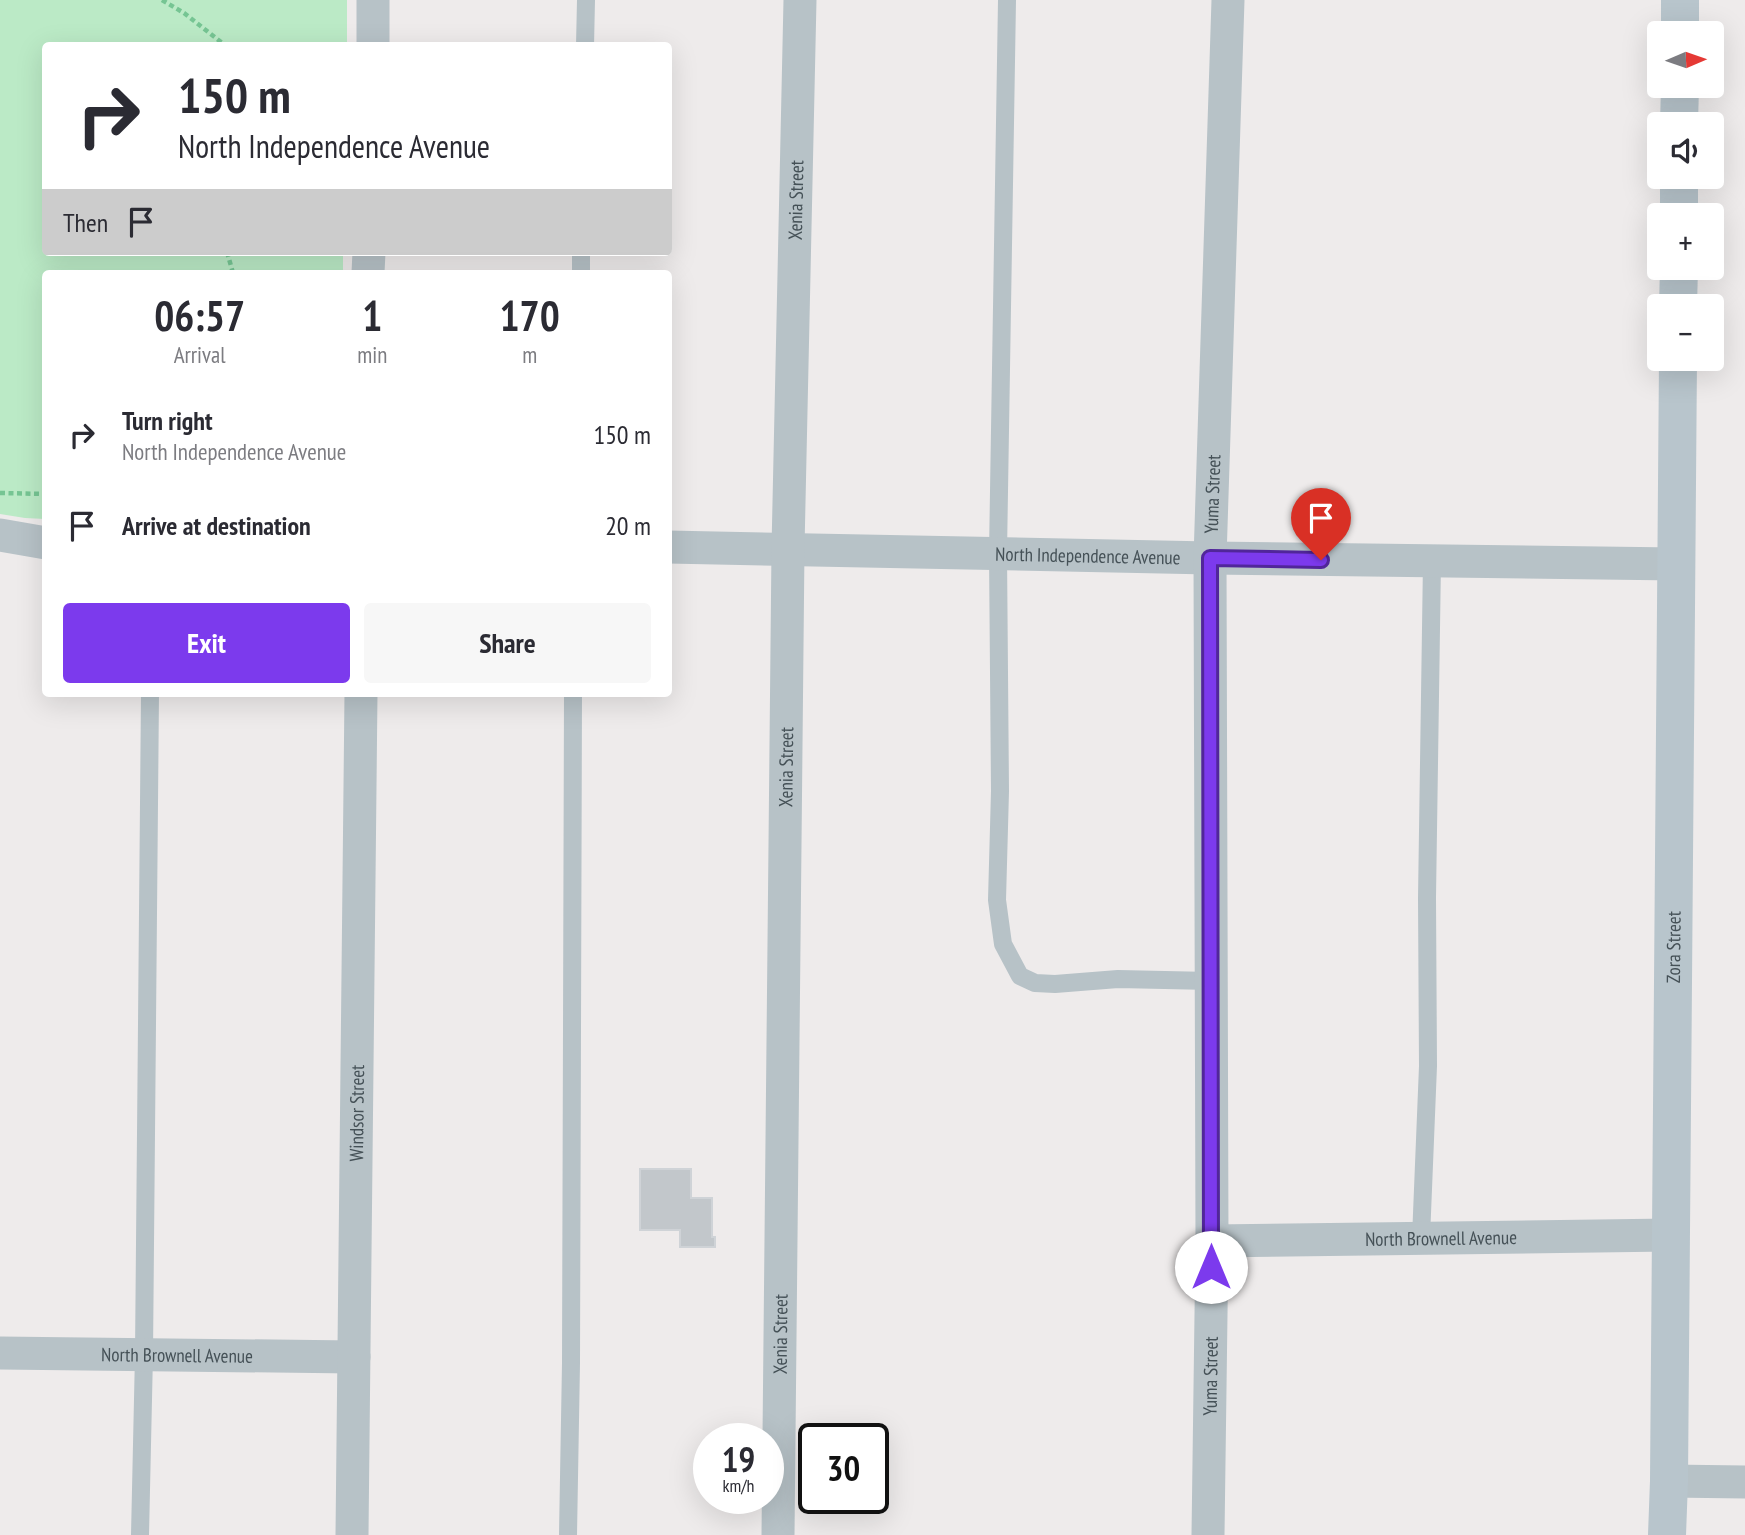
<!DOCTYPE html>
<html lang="en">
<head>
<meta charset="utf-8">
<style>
  body { margin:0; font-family:"PT Sans Narrow",sans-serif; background:#f7f7f7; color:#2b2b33; height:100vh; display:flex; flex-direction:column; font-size:26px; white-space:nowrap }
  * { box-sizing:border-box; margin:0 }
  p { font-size:23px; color:#7c7c81 }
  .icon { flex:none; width:38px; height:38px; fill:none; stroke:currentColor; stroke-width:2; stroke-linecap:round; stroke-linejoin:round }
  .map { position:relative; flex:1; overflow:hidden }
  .panel { position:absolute; left:42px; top:270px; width:630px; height:427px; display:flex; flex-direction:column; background:#fff; border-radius:7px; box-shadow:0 7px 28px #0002 }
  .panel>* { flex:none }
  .banner { position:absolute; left:42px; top:42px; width:630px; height:214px; border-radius:7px; box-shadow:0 7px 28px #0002; background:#fff; color:#2b2b33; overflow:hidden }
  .needle { width:46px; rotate:88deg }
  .fabs { position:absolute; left:1647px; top:21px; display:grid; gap:14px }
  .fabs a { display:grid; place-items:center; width:77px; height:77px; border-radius:7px; background:#fff; box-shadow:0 7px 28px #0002; font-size:35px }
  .speed { position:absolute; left:693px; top:1423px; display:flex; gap:14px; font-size:35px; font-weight:700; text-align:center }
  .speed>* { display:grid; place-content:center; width:91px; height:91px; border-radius:50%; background:#fff; box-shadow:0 7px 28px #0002; line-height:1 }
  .speed small { font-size:18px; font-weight:400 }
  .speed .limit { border:4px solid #111; border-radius:10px; background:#fff; color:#111 }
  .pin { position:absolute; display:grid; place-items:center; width:60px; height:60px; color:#fff; margin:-72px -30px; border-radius:50% 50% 50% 0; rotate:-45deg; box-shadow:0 0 7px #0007 }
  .pin .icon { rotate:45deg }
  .me { position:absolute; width:77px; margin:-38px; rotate:0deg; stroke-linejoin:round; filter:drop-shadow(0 0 5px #0008) }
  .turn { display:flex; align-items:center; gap:24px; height:147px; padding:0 21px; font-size:32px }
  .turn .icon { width:91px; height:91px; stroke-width:2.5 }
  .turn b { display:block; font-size:49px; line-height:60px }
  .then { display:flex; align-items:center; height:66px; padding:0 21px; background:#0003; gap:14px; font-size:26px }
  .eta { display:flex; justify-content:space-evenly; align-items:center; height:119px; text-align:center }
  .eta b { font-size:42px; font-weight:600; line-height:49px }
  .button { display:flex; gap:14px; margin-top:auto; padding:14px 21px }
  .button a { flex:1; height:80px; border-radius:7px; background:#7c3aed; color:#fff; font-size:28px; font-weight:600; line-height:80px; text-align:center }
  .button a+a { background:#f7f7f7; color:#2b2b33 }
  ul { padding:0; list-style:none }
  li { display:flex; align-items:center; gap:21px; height:91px; padding:0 21px }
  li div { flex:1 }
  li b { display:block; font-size:26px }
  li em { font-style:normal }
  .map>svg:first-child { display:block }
</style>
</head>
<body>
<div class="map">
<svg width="1745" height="1535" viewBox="0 0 1745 1535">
  <rect width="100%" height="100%" fill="#eeebeb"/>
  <polygon fill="#bbeac6" points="0,0 347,0 347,45 46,46 46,252 343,252 343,273 46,273 45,519 25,518 0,514"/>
  <polygon fill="#c2c7cb" stroke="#cfd3d7" stroke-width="2" points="640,1169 691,1169 691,1198 712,1198 712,1237 715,1237 715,1247 680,1247 680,1230 640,1230"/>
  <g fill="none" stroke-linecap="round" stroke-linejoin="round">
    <g stroke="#76c593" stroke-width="4.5" stroke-dasharray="5 3.5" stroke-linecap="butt">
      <polyline points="162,0 184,13 226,46"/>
      <polyline points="227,252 233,273"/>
      <polyline points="0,493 46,494"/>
    </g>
    <g stroke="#b7c2c7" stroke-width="18">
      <polyline points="1007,0 998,553 1000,791 997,900 1003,944 1020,976 1035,983 1055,984 1118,979 1211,981"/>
      <polyline points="585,46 586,0"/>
      <polyline points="581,273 581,252"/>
      <polyline points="1421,1238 1428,1066 1427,898 1432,561"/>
      <polyline points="140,1535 144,1354 150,693"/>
      <polyline points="568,1535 571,1363 573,693"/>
    </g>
    <g stroke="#b7c2c7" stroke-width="33">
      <polyline points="373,46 373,0"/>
      <polyline points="368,273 369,252"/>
      <polyline points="0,535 46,543"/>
      <path id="s1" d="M668 547 1210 558 1677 564"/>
      <path id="s2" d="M1212 1241 1670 1235"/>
      <path id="s3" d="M0 1353 354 1357"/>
      <polyline points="1669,1481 1745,1482"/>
      <path id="s4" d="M352 1535 361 693"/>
      <path id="s5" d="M778 1535 788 548 800 0"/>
      <path id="s6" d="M1208 1535 1212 1241 1210 558 1228 0"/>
    </g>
    <g stroke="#b8c5cc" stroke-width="38">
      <polyline points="1680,33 1680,0"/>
      <polyline points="1679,124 1680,86"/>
      <polyline points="1679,215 1679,177"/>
      <polyline points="1678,306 1679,268"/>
      <path id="s7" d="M1667 1535 1669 1481 1678 359"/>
    </g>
  </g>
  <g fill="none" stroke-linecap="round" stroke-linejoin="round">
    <defs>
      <polyline id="route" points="1211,1267 1210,558 1321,560"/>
    </defs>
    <use href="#route" stroke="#51269a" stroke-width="18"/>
    <use href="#route" stroke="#7c3aed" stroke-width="12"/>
  </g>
  <g text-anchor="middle" stroke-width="5" stroke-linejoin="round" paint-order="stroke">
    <g font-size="19" fill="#455157" stroke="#fff">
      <text dy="7" stroke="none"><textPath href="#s5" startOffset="1335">Xenia Street</textPath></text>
      <text dy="7" stroke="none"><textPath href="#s6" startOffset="1041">Yuma Street</textPath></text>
      <text dy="7" stroke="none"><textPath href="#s1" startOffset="420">North Independence Avenue</textPath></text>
      <text dy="7" stroke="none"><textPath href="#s5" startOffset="768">Xenia Street</textPath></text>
      <text dy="7" stroke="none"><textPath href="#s7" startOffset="588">Zora Street</textPath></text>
      <text dy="7" stroke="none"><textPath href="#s4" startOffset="422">Windsor Street</textPath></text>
      <text dy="7" stroke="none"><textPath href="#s2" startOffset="229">North Brownell Avenue</textPath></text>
      <text dy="7" stroke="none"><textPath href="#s5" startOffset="201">Xenia Street</textPath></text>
      <text dy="7" stroke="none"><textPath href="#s3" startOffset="177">North Brownell Avenue</textPath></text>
      <text dy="7" stroke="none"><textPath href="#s6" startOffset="159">Yuma Street</textPath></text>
    </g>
  </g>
</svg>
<div class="fabs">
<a><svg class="needle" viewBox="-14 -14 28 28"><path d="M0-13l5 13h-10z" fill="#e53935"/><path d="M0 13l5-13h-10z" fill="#7c7c81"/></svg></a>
<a><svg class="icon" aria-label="sound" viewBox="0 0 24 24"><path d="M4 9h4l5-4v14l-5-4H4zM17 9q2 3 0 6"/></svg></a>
<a>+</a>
<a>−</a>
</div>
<div class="speed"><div>19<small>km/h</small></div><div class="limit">30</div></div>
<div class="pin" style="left:1321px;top:560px;background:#d93025"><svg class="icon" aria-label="arrive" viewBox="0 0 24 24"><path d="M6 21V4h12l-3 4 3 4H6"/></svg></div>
<svg class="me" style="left:1211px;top:1267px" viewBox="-20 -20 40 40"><circle r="19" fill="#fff"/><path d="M0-13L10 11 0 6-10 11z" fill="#7c3aed"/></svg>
<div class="banner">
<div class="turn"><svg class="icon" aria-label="right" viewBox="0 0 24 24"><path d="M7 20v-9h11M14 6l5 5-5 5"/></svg><div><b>150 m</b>North Independence Avenue</div></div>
<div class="then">Then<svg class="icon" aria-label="arrive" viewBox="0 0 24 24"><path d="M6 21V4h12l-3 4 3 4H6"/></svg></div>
</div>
<section class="panel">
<div class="eta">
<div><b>06:57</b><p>Arrival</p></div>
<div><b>1</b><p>min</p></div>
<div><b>170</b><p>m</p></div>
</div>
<ul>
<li><svg class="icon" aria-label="right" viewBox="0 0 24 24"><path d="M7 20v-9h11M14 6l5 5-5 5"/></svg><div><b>Turn right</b><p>North Independence Avenue</p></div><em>150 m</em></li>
<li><svg class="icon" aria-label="arrive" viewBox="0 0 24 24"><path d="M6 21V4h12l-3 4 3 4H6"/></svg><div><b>Arrive at destination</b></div><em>20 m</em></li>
</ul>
<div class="button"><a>Exit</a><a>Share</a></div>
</section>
</div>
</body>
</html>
